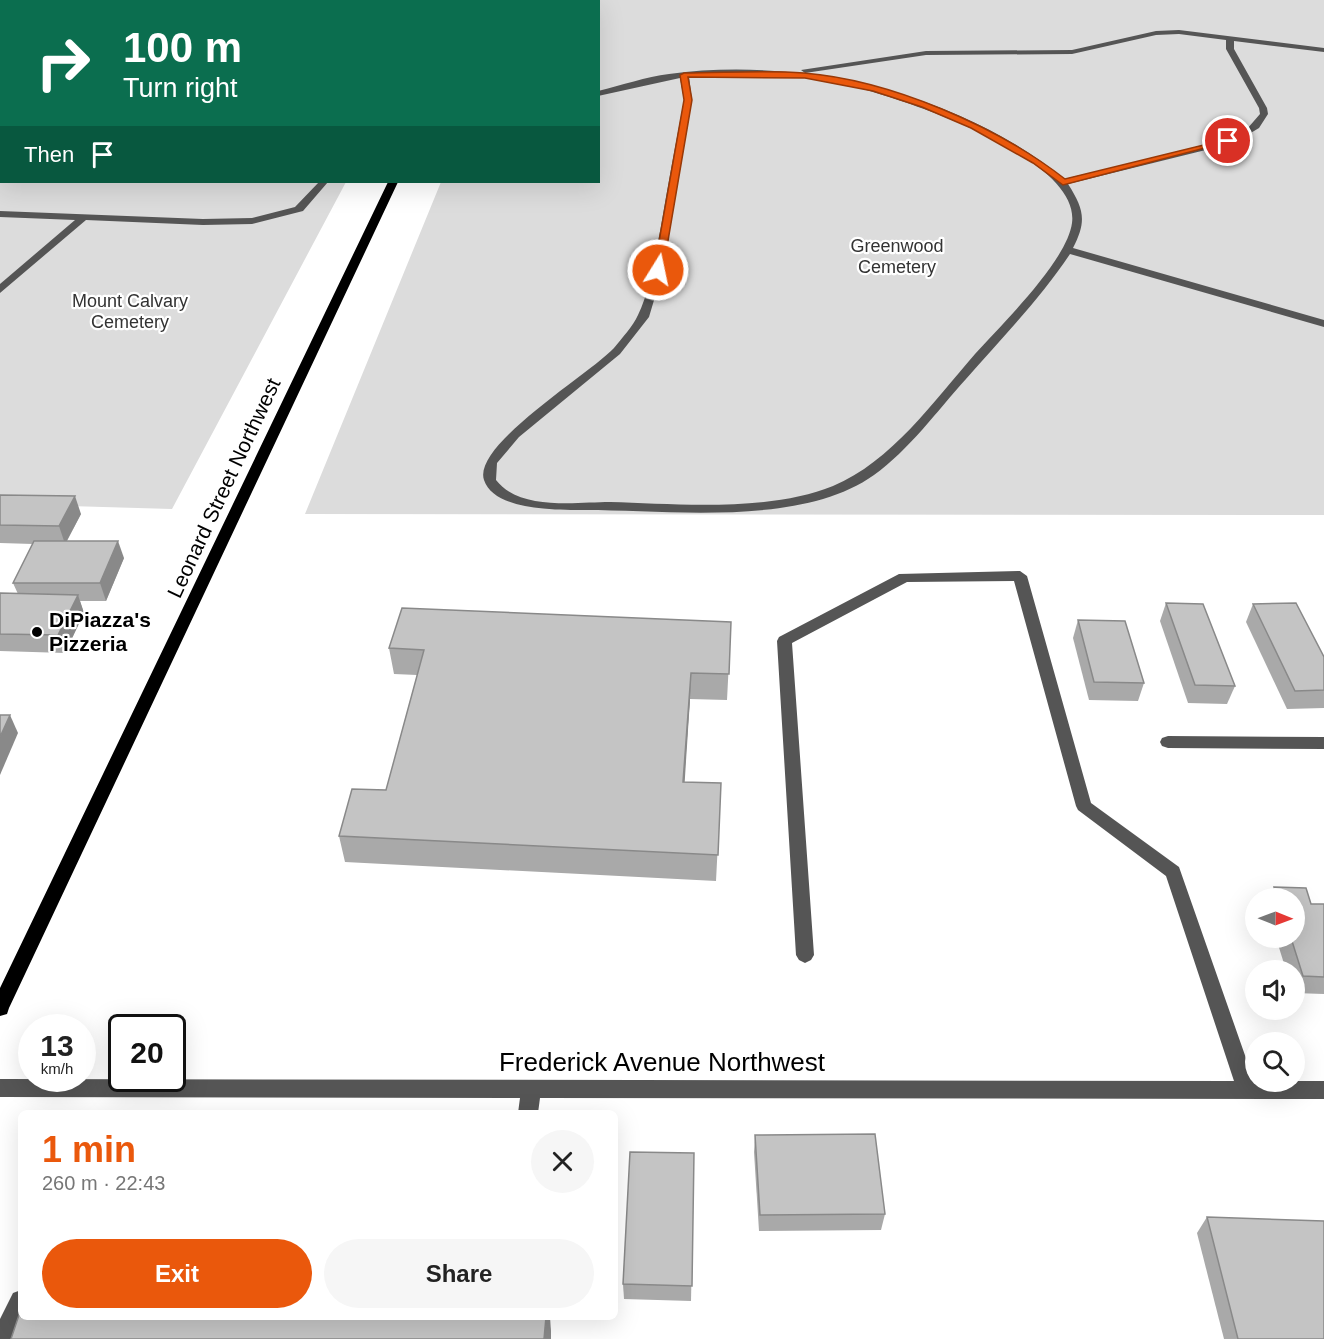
<!DOCTYPE html>
<html lang="en">
<head>
<meta charset="utf-8">
<style>
  body { margin:0; font-family:Arial,sans-serif; background:#f6f6f6; color:#222; height:100vh; display:flex; flex-direction:column; font-size:22px; white-space:nowrap }
  * { box-sizing:border-box; margin:0 }
  p { font-size:20px; color:#767676 }
  .icon { flex:none; width:33px; height:33px; fill:none; stroke:currentColor; stroke-width:2; stroke-linecap:round; stroke-linejoin:round }
  .map { position:relative; flex:1; overflow:hidden }
  .side { position:absolute; left:18px; top:1110px; width:600px; height:210px; display:flex; flex-direction:column; background:#fff; border-radius:9px; box-shadow:0 6px 24px #0002 }
  .side>* { flex:none }
  .hud { position:absolute; left:0px; top:0px; width:600px; height:183px; box-shadow:0 6px 24px #0002; background:#0b6e4f; color:#fff; overflow:hidden }
  .needle { width:39px; rotate:91deg }
  .controls { position:absolute; left:1245px; top:888px; display:grid; gap:12px }
  .controls a { display:grid; place-items:center; width:60px; height:60px; border-radius:50%; background:#fff; box-shadow:0 6px 24px #0002; font-size:30px }
  .speed { position:absolute; left:18px; top:1014px; display:flex; gap:12px; font-size:30px; font-weight:700; text-align:center }
  .speed>* { display:grid; place-content:center; width:78px; height:78px; border-radius:50%; background:#fff; box-shadow:0 6px 24px #0002; line-height:1 }
  .speed small { font-size:15px; font-weight:400 }
  .speed .limit { border:3px solid #111; border-radius:9px; background:#fff; color:#111 }
  .pin { position:absolute; display:grid; place-items:center; width:51px; height:51px; color:#fff; margin:-26px; border:3px solid #fff; border-radius:50%; box-shadow:0 2px 6px #0007 }
  .me { position:absolute; width:66px; margin:-33px; rotate:10deg; stroke-linejoin:round; filter:drop-shadow(0 0 4px #0008) }
  .turn { display:flex; align-items:center; gap:21px; height:126px; padding:0 24px; font-size:27px }
  .turn .icon { width:78px; height:78px; stroke-width:2.5 }
  .turn b { display:block; font-size:42px; line-height:51px }
  .then { display:flex; align-items:center; height:57px; padding:0 24px; background:#0003; gap:12px; font-size:22px }
  .round { display:grid; place-items:center; flex:none; width:63px; height:63px; border-radius:32px; background:#f6f6f6 }
  .head { display:flex; align-items:center; justify-content:space-between; height:102px; padding:0 24px }
  h1 { font-size:36px; font-weight:600; line-height:45px; color:#ea580c }
  .action { display:flex; gap:12px; margin-top:auto; padding:12px 24px }
  .action a { flex:1; height:69px; border-radius:36px; background:#ea580c; color:#fff; font-size:24px; font-weight:600; line-height:69px; text-align:center }
  .action a+a { background:#f6f6f6; color:#222 }
  .map>svg:first-child { display:block }
</style>
</head>
<body>
<div class="map">
<svg width="1324" height="1339" viewBox="0 0 1324 1339">
  <rect width="100%" height="100%" fill="#fff"/>
  <g fill="#dcdcdc">
    <polygon points="0,0 442,0 2,2 2,182 346,182 172,509 0,504"/>
    <polygon points="515,0 1324,0 1324,515 305,514 441,182 598,182 598,2"/>
  </g>
  <g fill="none" stroke-linecap="round" stroke-linejoin="round">
    <g fill="#555" fill-rule="evenodd">
      <rect x="0" y="23" width="2" height="4"/>
      <path d="M1179 30 1324 48V52L1234 41V49L1267 108 1268 114 1259 128 1234 143 1068 184C1084 209 1087 221 1073 248L1324 320V327L1070 254C1040 299 1001 339 966 379 937 411 909 450 874 475 801 527 670 510 585 510 559 510 494 511 484 480 472 445 591 373 614 348 622 338 633 326 638 315 651 288 655 255 661 226 668 184 676 142 684 100L680 78 598 96V91C622 85 646 77 669 74 801 56 961 93 1064 179L1213 144 1247 129 1260 114 1259 108 1226 49V40L1179 34 1156 35 1072 54 926 55 805 73 801 70 926 51 1072 50 1156 31ZM744 75C778 75 813 77 847 85 898 97 1081 156 1072 223 1067 261 1002 324 975 354 934 401 891 462 833 486 770 512 677 504 610 502 576 502 520 511 496 480L497 463 519 437 620 354 649 317 663 270 692 100 689 77Z"/>
      <polygon points="319,182 328,182 303,211 252,224 203,225 86,220 0,293 0,284 75,220 0,217 0,211 203,219 252,218 295,207"/>
      <polygon points="1020,571 1027,576 1091,803 1179,867 1254,1081 1324,1081 1324,1099 540,1098 538,1113 518,1113 520,1098 0,1097 0,1079 1234,1081 1166,876 1078,810 1076,806 1014,581 907,582 792,643 814,955 811,960 805,963 799,960 796,955 777,641 779,637 899,574"/>
      <polygon points="1168,736 1324,737 1324,749 1168,748 1162,746 1160,742 1162,738"/>
      <polygon points="21,1290 21,1317 25,1317 14,1339 0,1339 0,1319 13,1293"/>
    </g>
    <g fill="#000" fill-rule="evenodd">
      <rect x="475" y="0" width="8" height="2"/>
      <polygon points="388,182 398,182 9,1008 7,1014 0,1016 0,988"/>
    </g>
  </g>
  <g fill="#a9a9a9">
    <polygon points="0,495 81,514 67,541 124,558 106,601 80,601 84,613 65,653 0,651 0,594 18,594 13,583 33,544 0,543"/>
    <polygon points="1166,603 1235,686 1227,704 1188,703 1160,621"/>
    <polygon points="1253,604 1324,657 1324,708 1287,709 1246,622"/>
    <polygon points="1078,620 1144,683 1138,701 1089,700 1073,638"/>
    <polygon points="731,622 727,700 690,699 684,782 721,783 716,881 345,862 339,836 386,790 417,675 394,674 389,648"/>
    <polygon points="1274,887 1311,904 1324,904 1324,994 1294,993 1294,970 1286,970 1276,938 1294,938 1294,898 1269,898"/>
    <polygon points="755,1135 885,1214 881,1230 759,1231 754,1152"/>
    <polygon points="694,1153 691,1301 624,1299 623,1284"/>
    <polygon points="1207,1217 1324,1339 1224,1339 1197,1233"/>
  </g>
  <g fill="#898989">
    <polygon points="75,496 81,514 65,544 59,526"/>
    <polygon points="118,541 124,558 106,601 100,583"/>
    <polygon points="78,595 84,613 65,653 58,635"/>
    <polygon points="691,673 690,699 683,808 683,782"/>
    <polygon points="10,715 18,733 0,775 0,737"/>
    <polygon points="546,1317 550,1317 551,1331 551,1339 544,1339"/>
  </g>
  <g fill="#c4c4c4" stroke="#898989" stroke-width="1.5">
    <polygon points="0,495 75,496 59,526 0,525"/>
    <polygon points="34,541 118,541 100,583 13,583"/>
    <polygon points="0,593 78,595 58,635 0,634"/>
    <polygon points="1166,603 1203,604 1235,686 1195,685"/>
    <polygon points="1296,603 1324,657 1324,690 1295,691 1253,604"/>
    <polygon points="402,608 731,622 729,674 691,673 683,782 721,783 718,855 339,836 352,789 386,790 424,650 389,648"/>
    <polygon points="1078,620 1125,621 1144,683 1094,682"/>
    <polygon points="0,715 10,715 0,737"/>
    <polygon points="1274,887 1306,888 1311,904 1324,904 1324,977 1303,976 1291,938 1294,938 1294,898 1278,898"/>
    <polygon points="875,1134 885,1214 760,1215 755,1135"/>
    <polygon points="630,1152 694,1153 692,1286 623,1284"/>
    <polygon points="1207,1217 1324,1221 1324,1339 1238,1339"/>
    <polygon points="19,1315 21,1315 21,1317 546,1317 544,1339 11,1339"/>
  </g>
  <path fill="#ea580c" stroke="#983908" stroke-width="1.5" d="M684 73C724 73 764 70 804 73 890 80 997 126 1065 179L1228 139 1232 141 1063 185 1033 163 971 128 922 107 873 91 805 78 688 77 692 100 663 270 658 273 654 270 684 100 680 75Z"/>
  <circle fill="#000" stroke="#fff" stroke-width="2" cx="37" cy="632" r="6"/>
  <g text-anchor="middle" stroke-width="4.5" stroke-linejoin="round" paint-order="stroke">
    <g font-size="18" fill="#333" stroke="#fff">
      <text x="897" y="252">Greenwood<tspan x="897" dy="21">Cemetery</tspan></text>
      <text x="130" y="307">Mount Calvary<tspan x="130" dy="21">Cemetery</tspan></text>
    </g>
    <g font-size="21" fill="#000" stroke="#fff">
      <text transform="translate(224 488) rotate(-65)" y="7">Leonard Street Northwest</text>
    </g>
    <g font-size="21" font-weight="bold" fill="#000" stroke="#fff" text-anchor="start">
      <text x="49" y="627">DiPiazza's<tspan x="49" dy="24">Pizzeria</tspan></text>
    </g>
    <g font-size="26" fill="#000" stroke="#fff">
      <text x="662" y="1071">Frederick Avenue Northwest</text>
    </g>
  </g>
</svg>
<div class="controls">
<a><svg class="needle" viewBox="-14 -14 28 28"><path d="M0-13l5 13h-10z" fill="#e53935"/><path d="M0 13l5-13h-10z" fill="#767676"/></svg></a>
<a><svg class="icon" aria-label="sound" viewBox="0 0 24 24"><path d="M4 9h4l5-4v14l-5-4H4zM17 9q2 3 0 6"/></svg></a>
<a><svg class="icon" aria-label="search" viewBox="0 0 24 24"><circle cx="10" cy="10" r="6"/><path d="M15 15l6 6"/></svg></a>
</div>
<div class="speed"><div>13<small>km/h</small></div><div class="limit">20</div></div>
<div class="pin" style="left:1228px;top:141px;background:#d93025"><svg class="icon" aria-label="arrive" viewBox="0 0 24 24"><path d="M6 21V4h12l-3 4 3 4H6"/></svg></div>
<svg class="me" style="left:658px;top:270px" viewBox="-20 -20 40 40"><circle r="17" fill="#ea580c" stroke="#fff" stroke-width="3"/><path d="M0-11L8 9 0 5-8 9z" fill="#fff"/></svg>
<div class="hud">
<div class="turn"><svg class="icon" aria-label="right" viewBox="0 0 24 24"><path d="M7 20v-9h11M14 6l5 5-5 5"/></svg><div><b>100 m</b>Turn right</div></div>
<div class="then">Then<svg class="icon" aria-label="arrive" viewBox="0 0 24 24"><path d="M6 21V4h12l-3 4 3 4H6"/></svg></div>
</div>
<section class="side">
<div class="head"><div><h1>1 min</h1><p>260 m · 22:43</p></div><a class="round"><svg class="icon" aria-label="close" viewBox="0 0 24 24"><path d="M6 6l12 12M18 6L6 18"/></svg></a></div>
<div class="action"><a>Exit</a><a>Share</a></div>
</section>
</div>
</body>
</html>
